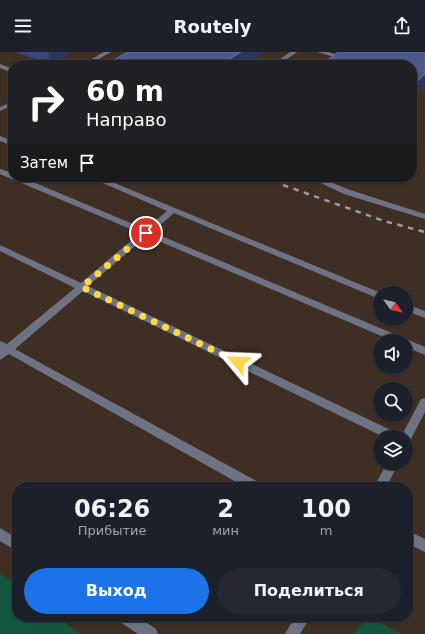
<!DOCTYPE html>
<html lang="ru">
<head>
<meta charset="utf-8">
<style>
  body { margin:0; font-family:"DejaVu Sans",sans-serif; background:#252832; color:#f1f3f6; height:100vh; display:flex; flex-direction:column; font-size:15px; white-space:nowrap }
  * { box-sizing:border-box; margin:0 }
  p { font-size:13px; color:#a0a3a8 }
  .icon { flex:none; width:22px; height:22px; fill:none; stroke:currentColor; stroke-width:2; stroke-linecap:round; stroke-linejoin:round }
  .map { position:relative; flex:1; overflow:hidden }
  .drawer { position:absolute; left:12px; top:430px; width:401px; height:140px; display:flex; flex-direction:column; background:#1c202a; border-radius:16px; box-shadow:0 1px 3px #0004,0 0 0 1px #3a3e47 }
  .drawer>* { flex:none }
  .top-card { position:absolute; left:8px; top:8px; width:409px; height:122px; border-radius:16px; box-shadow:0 1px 3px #0004,0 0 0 1px #3a3e47; background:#202124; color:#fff; overflow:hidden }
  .needle { width:26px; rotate:124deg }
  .tools { position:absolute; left:373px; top:234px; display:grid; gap:8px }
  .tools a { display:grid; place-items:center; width:40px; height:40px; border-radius:50%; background:#1c202a; box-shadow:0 1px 3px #0004,0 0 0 1px #3a3e47; font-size:20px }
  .pin { position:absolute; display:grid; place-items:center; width:34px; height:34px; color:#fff; margin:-17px; border:2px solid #fff; border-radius:50%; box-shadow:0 1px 4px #0007 }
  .me { position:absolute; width:44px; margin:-22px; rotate:296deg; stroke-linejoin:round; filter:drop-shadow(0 0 3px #0008) }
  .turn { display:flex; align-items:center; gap:14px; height:84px; padding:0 12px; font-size:18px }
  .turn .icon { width:52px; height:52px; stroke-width:2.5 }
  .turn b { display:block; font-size:28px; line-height:34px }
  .then { display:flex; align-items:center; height:38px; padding:0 12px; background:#0003; gap:8px; font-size:15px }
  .eta { display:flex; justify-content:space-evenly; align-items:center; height:68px; text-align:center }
  .eta b { font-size:24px; font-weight:800; line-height:28px }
  .button { display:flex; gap:8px; margin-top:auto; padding:8px 12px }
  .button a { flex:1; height:46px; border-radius:24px; background:#1a73e8; color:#fff; font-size:16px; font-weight:800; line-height:46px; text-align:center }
  .button a+a { background:#252832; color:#f1f3f6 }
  header { display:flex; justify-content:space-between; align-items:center; height:52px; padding:0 12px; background:#1c202a; font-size:18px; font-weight:800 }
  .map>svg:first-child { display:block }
</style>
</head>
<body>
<header><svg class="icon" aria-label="menu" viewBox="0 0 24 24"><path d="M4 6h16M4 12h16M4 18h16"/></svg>Routely<svg class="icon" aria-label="share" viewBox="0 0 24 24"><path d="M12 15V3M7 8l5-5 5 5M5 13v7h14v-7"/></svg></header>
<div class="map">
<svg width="425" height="582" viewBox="0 0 425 582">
  <rect width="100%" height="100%" fill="#262a38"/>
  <path fill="#3f2e24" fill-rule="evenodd" d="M0 0H425V582H0ZM13 13H412V125H13ZM380 241H406V267H380ZM380 289H406V315H380ZM380 337H406V363H380ZM380 385H406V411H380ZM17 435H408V565H17Z"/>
  <g fill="#15563f">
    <polygon points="0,521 17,534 17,565 57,565 80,582 0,582"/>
    <polygon points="364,569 381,571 401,582 353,582"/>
  </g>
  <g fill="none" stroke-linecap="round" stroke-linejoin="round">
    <g fill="#6e7383" fill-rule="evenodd">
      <polygon points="104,0 111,0 88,13 81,13"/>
      <polygon points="290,0 297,0 279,13 272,13"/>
      <polygon points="317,0 328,0 337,3 334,5"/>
      <polygon points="0,12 13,17 13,21 0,16"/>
      <polygon points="13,49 13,53 0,59 0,55"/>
      <polygon points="0,84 13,89 13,94 0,89"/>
      <polygon points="0,117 13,121 13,125 21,125 145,177 167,159 89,125 100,125 381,241 380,241 380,247 377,246 174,161 152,180 425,295 425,303 406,295 406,289 393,289 147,184 88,234 399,382 401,385 384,385 83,239 15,297 260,431 262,435 245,435 9,302 0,308 0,289 7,292 75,236 0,199 0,193 81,231 140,181 0,122"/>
      <polygon points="308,125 318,125 350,138 425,162 425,167 344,142"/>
      <polygon points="406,252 425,259 425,266 406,259"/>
      <polygon points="425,346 425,360 410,389 406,391 406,385 401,385 421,347"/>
      <polygon points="387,411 399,411 386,435 374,435"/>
      <polygon points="0,476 17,486 17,499 0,489"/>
      <polygon points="408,479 425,487 425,500 408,492"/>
      <polygon points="118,565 138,565 156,577 158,582 138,582 120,570"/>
      <polygon points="295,565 310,565 300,582 285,582"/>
    </g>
    <polyline stroke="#989ba6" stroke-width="2.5" stroke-dasharray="5.5 5.5" stroke-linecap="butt" points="283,133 384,169 425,180"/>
  </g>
  <polygon fill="#3c477f" points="14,0 72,0 50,11"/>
  <g fill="#2b345e">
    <polygon points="48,0 72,0 50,11"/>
    <polygon points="241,0 264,0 244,13 221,13"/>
    <polygon points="425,22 425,34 412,47 412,35"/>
  </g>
  <g fill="#4e588b" stroke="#656e9b">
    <polygon points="128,0 241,0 221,13 104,13"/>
    <polygon points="338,0 425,0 425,22 412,35 412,13 321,13"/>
  </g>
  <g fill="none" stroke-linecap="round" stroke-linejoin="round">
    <polyline stroke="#ffd54a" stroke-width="7" stroke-dasharray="0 12.6" points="146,181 82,235 238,310"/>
  </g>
</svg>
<div class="tools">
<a><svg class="needle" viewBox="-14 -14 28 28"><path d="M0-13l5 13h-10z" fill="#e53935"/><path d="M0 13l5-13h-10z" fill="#a0a3a8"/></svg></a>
<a><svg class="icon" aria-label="sound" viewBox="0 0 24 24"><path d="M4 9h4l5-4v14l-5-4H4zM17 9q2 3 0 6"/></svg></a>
<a><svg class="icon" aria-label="search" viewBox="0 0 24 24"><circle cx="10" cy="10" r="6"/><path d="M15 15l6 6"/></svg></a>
<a><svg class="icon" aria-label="layers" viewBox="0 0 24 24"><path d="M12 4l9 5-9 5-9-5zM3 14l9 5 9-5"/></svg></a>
</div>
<div class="pin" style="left:146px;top:181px;background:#d93025"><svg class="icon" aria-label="arrive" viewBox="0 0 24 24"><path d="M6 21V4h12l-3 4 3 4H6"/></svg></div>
<svg class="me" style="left:238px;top:310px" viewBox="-20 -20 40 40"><path d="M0-17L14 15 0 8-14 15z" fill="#ffd54a" stroke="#fff" stroke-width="4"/></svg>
<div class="top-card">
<div class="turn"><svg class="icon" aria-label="right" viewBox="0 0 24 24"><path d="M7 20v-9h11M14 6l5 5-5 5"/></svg><div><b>60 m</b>Направо</div></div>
<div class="then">Затем<svg class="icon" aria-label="arrive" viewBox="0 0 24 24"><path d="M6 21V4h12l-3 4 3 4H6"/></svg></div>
</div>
<section class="drawer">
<div class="eta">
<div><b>06:26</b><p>Прибытие</p></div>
<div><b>2</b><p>мин</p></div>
<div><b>100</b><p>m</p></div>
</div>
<div class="button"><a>Выход</a><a>Поделиться</a></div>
</section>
</div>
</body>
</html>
